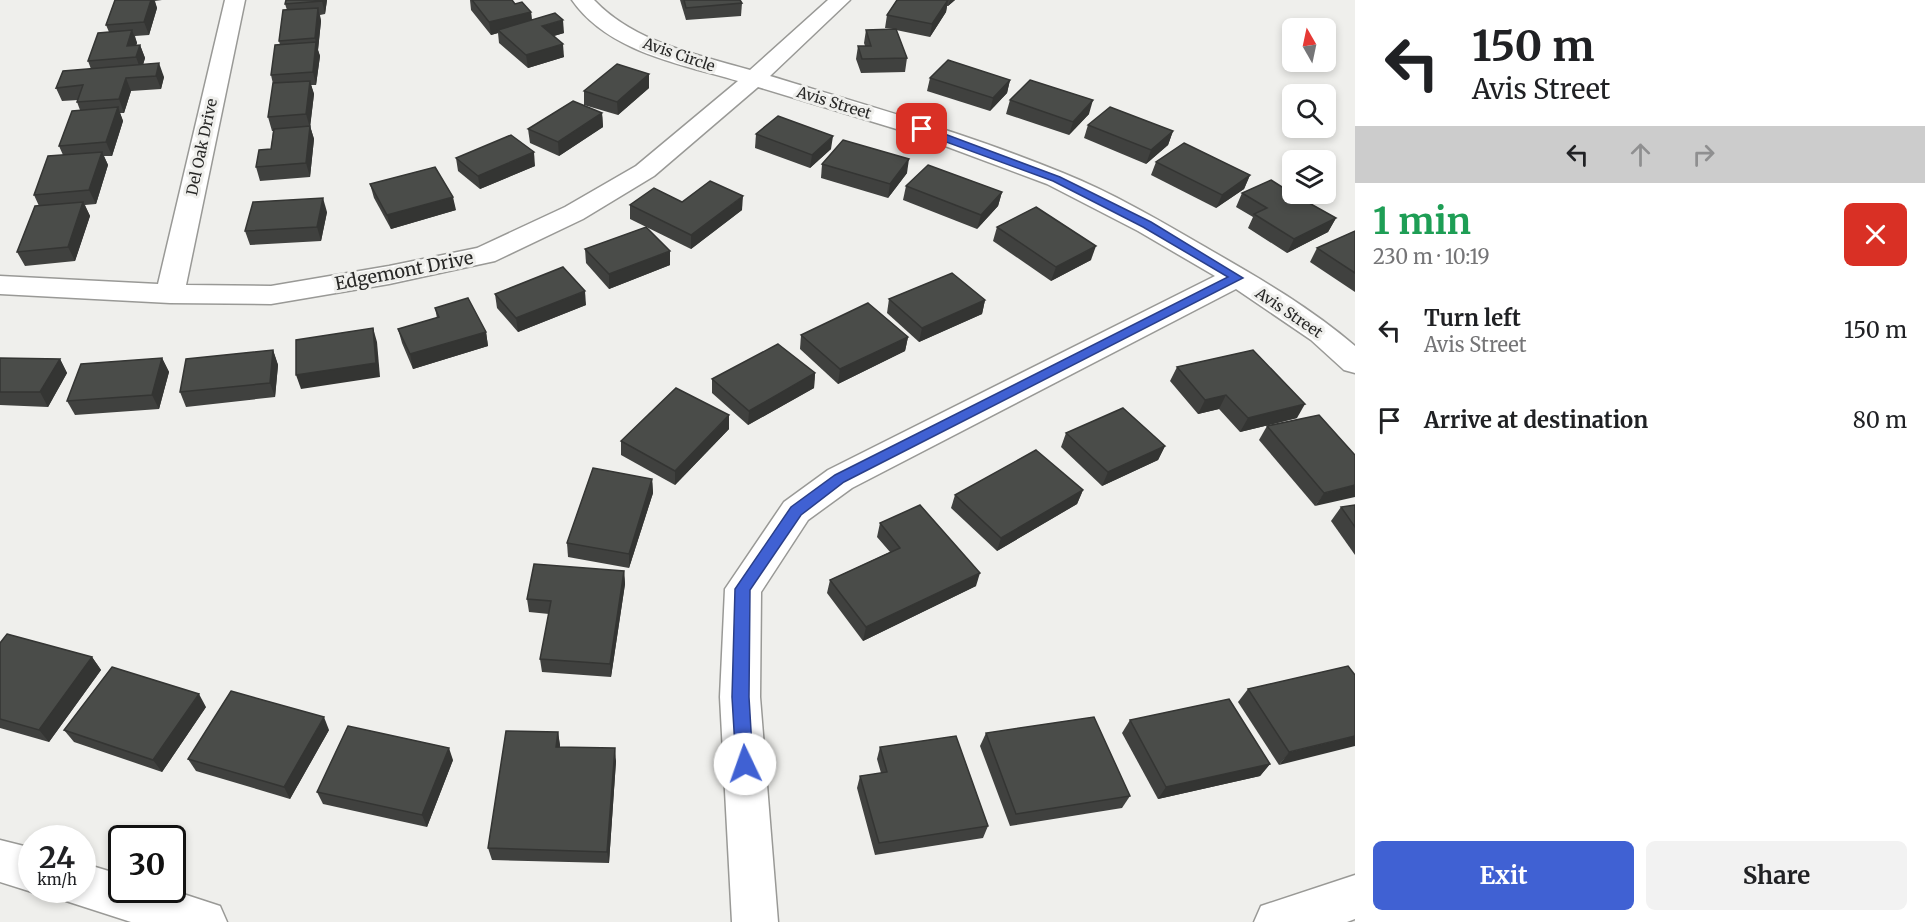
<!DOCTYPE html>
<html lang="en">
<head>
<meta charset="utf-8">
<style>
  body { margin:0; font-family:Merriweather,serif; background:#f2f2f2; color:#202124; height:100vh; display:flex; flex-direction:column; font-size:22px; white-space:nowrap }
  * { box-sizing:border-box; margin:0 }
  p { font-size:20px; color:#757577 }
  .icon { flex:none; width:33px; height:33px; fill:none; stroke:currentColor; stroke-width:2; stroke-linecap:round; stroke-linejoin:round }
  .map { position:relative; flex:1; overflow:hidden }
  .sheet { display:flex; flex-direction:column; background:#fff; width:570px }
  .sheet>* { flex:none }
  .guide { background:#fff; color:#202124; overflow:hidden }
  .needle { width:39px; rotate:351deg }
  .buttons { position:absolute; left:1282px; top:18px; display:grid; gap:12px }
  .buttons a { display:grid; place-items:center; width:54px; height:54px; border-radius:9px; background:#fff; box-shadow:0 3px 9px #0003; font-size:30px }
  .speed { position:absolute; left:18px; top:825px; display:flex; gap:12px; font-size:30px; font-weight:700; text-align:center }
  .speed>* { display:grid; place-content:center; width:78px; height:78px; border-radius:50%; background:#fff; box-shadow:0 3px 9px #0003; line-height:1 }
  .speed small { font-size:15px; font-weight:400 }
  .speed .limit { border:3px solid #111; border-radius:9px; background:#fff; color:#111 }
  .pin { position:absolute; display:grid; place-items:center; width:51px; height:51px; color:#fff; margin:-26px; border-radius:12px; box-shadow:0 3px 9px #0006 }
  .me { position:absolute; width:66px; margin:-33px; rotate:357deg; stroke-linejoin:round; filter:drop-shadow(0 0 4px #0008) }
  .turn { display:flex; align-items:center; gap:21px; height:126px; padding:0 18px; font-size:27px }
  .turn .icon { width:78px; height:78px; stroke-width:2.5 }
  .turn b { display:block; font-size:42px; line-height:51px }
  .lanes { display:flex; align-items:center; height:57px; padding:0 18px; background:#0003; justify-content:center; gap:30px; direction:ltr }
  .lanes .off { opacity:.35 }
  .round { display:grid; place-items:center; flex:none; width:63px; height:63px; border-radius:9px; background:#f2f2f2 }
  .headline { display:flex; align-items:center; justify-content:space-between; height:102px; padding:0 18px }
  h1 { font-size:36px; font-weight:700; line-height:45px; color:#1e9e55 }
  .button { display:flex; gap:12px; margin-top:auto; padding:12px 18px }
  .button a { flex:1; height:69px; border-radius:9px; background:#4061d3; color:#fff; font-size:24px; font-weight:700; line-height:69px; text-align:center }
  .button a+a { background:#f2f2f2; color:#202124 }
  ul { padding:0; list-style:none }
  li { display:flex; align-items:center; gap:18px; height:90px; padding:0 18px }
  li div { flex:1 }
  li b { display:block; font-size:22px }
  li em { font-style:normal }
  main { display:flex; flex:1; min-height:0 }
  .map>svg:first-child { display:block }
</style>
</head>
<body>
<main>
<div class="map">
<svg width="1355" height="922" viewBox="0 0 1355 922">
  <rect width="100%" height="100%" fill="#efefec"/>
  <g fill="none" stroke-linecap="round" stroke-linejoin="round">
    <defs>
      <g id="minor">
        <path d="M225 0H245L186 285 271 286 389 266 477 248 565 207 636 166 738 81C681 64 608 52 572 0H594C635 43 695 54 750 70L828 0H850L770 76C869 106 968 134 1063 173 1115 194 1164 223 1212 251 1261 279 1312 309 1355 346V373L1344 370 1311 340 1236 289 852 488 808 520 761 592 760 697 778 922H732L720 697 725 589 784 502 828 470 1215 276 1138 231 1047 184 913 134 758 87 654 176 583 219 495 261 389 284 271 304 170 303 0 294V276L158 284Z"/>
        <polygon points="0,840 32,848 32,890 37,890 32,892 0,882"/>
        <polygon points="82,863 122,875 122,890 171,890 220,906 227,922 131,922 66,901 62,890 82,890"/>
        <polygon points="1355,875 1355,919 1347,922 1254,922 1261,906"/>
      </g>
    </defs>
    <use href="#minor" stroke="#999996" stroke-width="3"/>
    <use href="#minor" fill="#fff" fill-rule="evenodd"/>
  </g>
  <g fill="#40413f">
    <polygon points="115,0 162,0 155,1 157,8 149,35 135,36 137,43 136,45 140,45 145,58 143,65 164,77 161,89 131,91 124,113 120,113 123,121 112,156 104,156 108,165 96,204 85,205 90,216 75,261 25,266 17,252 39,206 34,195 63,155 59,146 80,110 77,102 78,100 62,101 56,88 91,69 88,61 109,32 106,25"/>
    <polygon points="286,0 327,0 325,14 320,15 321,21 318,50 320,56 316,85 311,85 314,94 310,126 314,139 310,177 260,181 256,167 271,149 273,131 272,131 268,117 273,84 271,75 280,45 279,41 287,10 285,4"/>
    <polygon points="470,0 512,0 515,4 531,12 532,20 564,33 554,36 564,57 528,68 499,43 498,33 491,35 471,10"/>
    <polygon points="680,0 740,0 742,3 741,16 686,20"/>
    <polygon points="897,0 955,0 948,6 947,6 946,12 930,37 896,30 907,58 905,72 861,73 856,59 858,46 865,46 864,43 866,30 893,29 885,28 887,15"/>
    <polygon points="930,78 1010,80 1007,93 990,111 927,91"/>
    <polygon points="649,88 618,115 584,105 584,91"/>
    <polygon points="1010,100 1089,114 1069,135 1006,114"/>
    <polygon points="602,113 603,127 559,156 530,143 528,129"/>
    <polygon points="1088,125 1173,131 1168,145 1146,164 1084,138"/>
    <polygon points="756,134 831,149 810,168 755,148"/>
    <polygon points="456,158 535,166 480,189 458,171"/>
    <polygon points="1156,162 1250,175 1244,189 1216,208 1151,175"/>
    <polygon points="822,164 907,173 888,198 821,178"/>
    <polygon points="370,184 456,210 391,229 374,198"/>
    <polygon points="906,186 1002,192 998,206 977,229 903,200"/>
    <polygon points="1242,193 1336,218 1328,232 1287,253 1248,228 1253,217 1236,207"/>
    <polygon points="682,202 742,210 691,249 630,219 630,205"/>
    <polygon points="327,212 321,241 250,245 245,231"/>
    <polygon points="997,227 1091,260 1051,281 993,241"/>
    <polygon points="1355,231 1355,292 1310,262 1317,248"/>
    <polygon points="585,249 670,265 609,289 586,263"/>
    <polygon points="495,294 586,305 518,332 497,308"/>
    <polygon points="889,299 985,300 982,314 919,342 887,313"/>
    <polygon points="435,308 486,332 488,346 413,369 402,343 398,329 437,318"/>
    <polygon points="801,335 908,337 905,351 838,384 800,349"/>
    <polygon points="273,350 278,365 275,397 186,407 180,392"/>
    <polygon points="0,358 60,359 67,373 48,407 0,405"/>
    <polygon points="162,358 169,372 159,409 75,415 67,401"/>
    <polygon points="1177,367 1297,418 1240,432 1219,409 1198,414 1170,381"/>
    <polygon points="815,373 814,388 748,425 712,393 712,379"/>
    <polygon points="1267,426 1355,455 1315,506 1259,440"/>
    <polygon points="729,429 675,485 621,455 621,441"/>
    <polygon points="1066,433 1165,446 1158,460 1102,486 1061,447"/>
    <polygon points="652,479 653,493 629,568 568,557 567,543"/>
    <polygon points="1083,490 1077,504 997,551 951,508 955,495"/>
    <polygon points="1355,505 1355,555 1331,521 1341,507"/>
    <polygon points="880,523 976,586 863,641 827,593 830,580 890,552 877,537"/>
    <polygon points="624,571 625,584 611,677 542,672 540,659 549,614 529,612 527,599"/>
    <polygon points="0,643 92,657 101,670 49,742 0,728"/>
    <polygon points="1355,675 1279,765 1238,702 1248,689"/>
    <polygon points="206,707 162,772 74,742 64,730"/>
    <polygon points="1130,720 1270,764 1260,776 1158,799 1122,733"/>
    <polygon points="329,730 290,799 196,771 188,759"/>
    <polygon points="558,732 560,747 616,761 609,863 492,860 488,848"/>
    <polygon points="986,733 1130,796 1122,808 1010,826 980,746"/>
    <polygon points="880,747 988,826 983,838 875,855 857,788 860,776 881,773 877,759"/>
    <polygon points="453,760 427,827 323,804 317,792"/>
  </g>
  <g fill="#343533">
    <polygon points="151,0 154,0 157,8 149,35 144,22"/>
    <polygon points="322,0 327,0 325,14 322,1"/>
    <polygon points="948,0 946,12 930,37 932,24"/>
    <polygon points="950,0 955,0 948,6"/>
    <polygon points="318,8 321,21 318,50 320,56 316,85 313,72 316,43 315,38"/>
    <polygon points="531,12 532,25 498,30 498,33 491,35 489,22"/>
    <polygon points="563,20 564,33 543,39 542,26"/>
    <polygon points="132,30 137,43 132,58 127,46"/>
    <polygon points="563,44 564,57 528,68 526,55"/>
    <polygon points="140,45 145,58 141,71 136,57"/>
    <polygon points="159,63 164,77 161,89 156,76"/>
    <polygon points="649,74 649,88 618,115 617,102"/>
    <polygon points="126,78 131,91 124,113 119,99"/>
    <polygon points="1010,80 1007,93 990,111 993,98"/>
    <polygon points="310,81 314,94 310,128 306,114"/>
    <polygon points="1093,100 1089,114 1069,135 1073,122"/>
    <polygon points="118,107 123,121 112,156 106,142"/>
    <polygon points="602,113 603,127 559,156 558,142"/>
    <polygon points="310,126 314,139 310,177 306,163"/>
    <polygon points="1173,131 1168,145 1146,164 1151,150"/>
    <polygon points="833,136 831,149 810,168 812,155"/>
    <polygon points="102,152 108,165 96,204 89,190"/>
    <polygon points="534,152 535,166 480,189 478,176"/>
    <polygon points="909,159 907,173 888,198 890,184"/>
    <polygon points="1250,175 1244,189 1216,208 1222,195"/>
    <polygon points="1002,192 998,206 977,229 981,215"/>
    <polygon points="743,196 742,210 691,249 691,235"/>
    <polygon points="453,197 456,210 391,229 387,215"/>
    <polygon points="323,198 327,212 321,241 317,227"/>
    <polygon points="83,202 90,216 75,261 68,247"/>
    <polygon points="1336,218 1328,232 1287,253 1294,239"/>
    <polygon points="1096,246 1091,260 1051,281 1056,267"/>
    <polygon points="670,251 670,265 609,289 609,274"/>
    <polygon points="585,291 586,305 518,332 516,318"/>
    <polygon points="985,300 982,314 919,342 922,328"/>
    <polygon points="373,328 377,342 380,377 301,389 296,375"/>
    <polygon points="486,332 488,346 413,369 410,354"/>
    <polygon points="908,337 905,351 838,384 840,369"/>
    <polygon points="273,350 278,365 275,397 270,383"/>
    <polygon points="162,358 169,372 159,409 152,395"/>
    <polygon points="60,359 67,373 48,407 40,392"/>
    <polygon points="815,373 814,388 748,425 749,411"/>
    <polygon points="1226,395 1219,409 1198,414 1205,400"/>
    <polygon points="1305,404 1297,418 1240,432 1248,418"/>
    <polygon points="729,415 729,429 675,485 675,471"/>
    <polygon points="1165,446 1158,460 1102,486 1108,472"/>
    <polygon points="652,479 653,493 629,568 629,554"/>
    <polygon points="1355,485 1355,497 1315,506 1324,493"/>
    <polygon points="1083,490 1077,504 997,551 1001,538"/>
    <polygon points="624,571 625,584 611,677 610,664"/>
    <polygon points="980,573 976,586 863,641 866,627"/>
    <polygon points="92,657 101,670 49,742 39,730"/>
    <polygon points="199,694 206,707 162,772 153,760"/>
    <polygon points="324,717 329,730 290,799 284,787"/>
    <polygon points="558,732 560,745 558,759 556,747"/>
    <polygon points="1355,736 1355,746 1279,765 1289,752"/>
    <polygon points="449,748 453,760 427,827 422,815"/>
    <polygon points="615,748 616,761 609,863 607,852"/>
    <polygon points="1270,764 1260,776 1158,799 1166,787"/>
  </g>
  <g fill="#4a4c49" stroke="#343533" stroke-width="1.5">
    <polygon points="115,0 151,0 144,22 106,25"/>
    <polygon points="286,0 322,0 322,1 285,4"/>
    <polygon points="472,0 512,0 515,4 522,2 531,12 489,22"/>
    <polygon points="684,0 740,0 742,3 686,8"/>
    <polygon points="897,0 948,0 932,24 887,15"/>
    <polygon points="318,8 315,38 279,41 283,10"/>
    <polygon points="555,13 563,20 542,26 563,44 526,55 498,30"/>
    <polygon points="896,29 907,58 862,59 858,46 871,46 866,30"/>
    <polygon points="132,30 127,46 140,45 136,57 88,61 98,33"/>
    <polygon points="316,42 313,72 271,75 275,45"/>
    <polygon points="948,60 1010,80 993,98 930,78"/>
    <polygon points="159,63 156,76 126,78 119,99 77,102 83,85 56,88 63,71"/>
    <polygon points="617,64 649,74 617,102 584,91"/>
    <polygon points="1030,80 1093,100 1073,122 1010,100"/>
    <polygon points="310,81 306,114 268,117 273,83"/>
    <polygon points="573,101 602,113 558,142 528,129"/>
    <polygon points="118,107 106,142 59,146 72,111"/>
    <polygon points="1110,107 1173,131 1151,150 1088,125"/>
    <polygon points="778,116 833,136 812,155 756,134"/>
    <polygon points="310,126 306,163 256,167 259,150 271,149 274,129"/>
    <polygon points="511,135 534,152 478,176 456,158"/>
    <polygon points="843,140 909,159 890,184 822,164"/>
    <polygon points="1184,143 1250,175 1222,195 1156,162"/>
    <polygon points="102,152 89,190 34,195 48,156"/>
    <polygon points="928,165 1002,192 981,215 906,186"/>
    <polygon points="435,167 453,197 387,215 370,184"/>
    <polygon points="1271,180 1293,194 1336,218 1294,239 1254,214 1267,208 1242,193"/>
    <polygon points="710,181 743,196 691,235 630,205 654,188 682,202"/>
    <polygon points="323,198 317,227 245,231 253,202"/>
    <polygon points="83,202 68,247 17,252 35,206"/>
    <polygon points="1036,207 1096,246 1056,267 997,227"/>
    <polygon points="646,227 670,251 609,274 585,249"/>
    <polygon points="1355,231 1355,273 1317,248"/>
    <polygon points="563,267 585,291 516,318 495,294"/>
    <polygon points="952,273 985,300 922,328 889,299"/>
    <polygon points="468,298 486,332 410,354 398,329 439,317 435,308"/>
    <polygon points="868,303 908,337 840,369 801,335"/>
    <polygon points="373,328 376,363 296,375 296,340"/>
    <polygon points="778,344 815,373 749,411 712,379"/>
    <polygon points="273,350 270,383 180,392 186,359"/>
    <polygon points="1253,350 1305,404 1248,418 1226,395 1205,400 1177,367"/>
    <polygon points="0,358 60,359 40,392 0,392"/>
    <polygon points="162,358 152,395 67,401 81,364"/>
    <polygon points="676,388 729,415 675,471 621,441"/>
    <polygon points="1123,408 1165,446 1108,472 1066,433"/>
    <polygon points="1319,415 1355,455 1355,485 1324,493 1267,426"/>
    <polygon points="1036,450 1083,490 1001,538 955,495"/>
    <polygon points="593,468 652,479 629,554 567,543"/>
    <polygon points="920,505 980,573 866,627 830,580 900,548 880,523"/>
    <polygon points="1355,505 1355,527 1341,507"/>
    <polygon points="534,564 624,571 610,664 540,659 551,601 527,599"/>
    <polygon points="7,634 92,657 39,730 0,719 0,643"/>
    <polygon points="1348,666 1355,675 1355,736 1289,752 1248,689"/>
    <polygon points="112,667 199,694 153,760 64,730"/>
    <polygon points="231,691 324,717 284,787 188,759"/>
    <polygon points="1229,699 1270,764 1166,787 1130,720"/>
    <polygon points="1094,717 1130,796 1016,814 986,733"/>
    <polygon points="348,726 449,748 422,815 317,792"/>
    <polygon points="506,731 558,732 556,747 615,748 607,852 488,848"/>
    <polygon points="956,736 988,826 879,843 860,776 887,772 880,747"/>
  </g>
  <polygon fill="#4061d3" stroke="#2a3f89" stroke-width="1.5" points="919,127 926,127 1060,177 1151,222 1243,278 844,482 801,515 750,590 749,697 753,764 751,770 745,772 739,770 736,764 732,697 735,589 791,507 835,475 1228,277 1143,227 1053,181 919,132"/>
  <g text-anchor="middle" stroke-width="6" stroke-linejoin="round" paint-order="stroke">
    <g font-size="15" fill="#282827" stroke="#efefec">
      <text transform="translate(679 55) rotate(19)" y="5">Avis Circle</text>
      <text transform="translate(834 103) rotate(17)" y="5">Avis Street</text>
      <text transform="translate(202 147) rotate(-78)" y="5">Del Oak Drive</text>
      <text transform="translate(1289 313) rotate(34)" y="5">Avis Street</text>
    </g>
    <g font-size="18" fill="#282827" stroke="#efefec">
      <text transform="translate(404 271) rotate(-11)" y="6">Edgemont Drive</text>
    </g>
  </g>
</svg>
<div class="buttons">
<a><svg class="needle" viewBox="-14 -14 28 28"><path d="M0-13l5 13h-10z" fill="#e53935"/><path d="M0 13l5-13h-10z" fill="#757577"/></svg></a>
<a><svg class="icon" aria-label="search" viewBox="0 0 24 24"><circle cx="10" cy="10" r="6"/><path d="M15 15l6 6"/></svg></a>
<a><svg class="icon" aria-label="layers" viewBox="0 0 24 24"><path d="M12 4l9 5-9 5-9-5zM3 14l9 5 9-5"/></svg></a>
</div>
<div class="speed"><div>24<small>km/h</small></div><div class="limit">30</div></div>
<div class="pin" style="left:922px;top:129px;background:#d93025"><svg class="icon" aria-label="arrive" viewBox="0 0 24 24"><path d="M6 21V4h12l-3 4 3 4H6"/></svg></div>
<svg class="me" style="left:745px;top:764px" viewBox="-20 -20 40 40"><circle r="19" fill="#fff"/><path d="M0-13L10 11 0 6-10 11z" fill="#4061d3"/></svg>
</div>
<section class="sheet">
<div class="guide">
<div class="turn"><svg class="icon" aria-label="left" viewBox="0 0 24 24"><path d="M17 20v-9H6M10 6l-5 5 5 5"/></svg><div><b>150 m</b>Avis Street</div></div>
<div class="lanes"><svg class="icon" aria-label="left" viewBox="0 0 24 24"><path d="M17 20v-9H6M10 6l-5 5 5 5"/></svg><svg class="icon off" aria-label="ahead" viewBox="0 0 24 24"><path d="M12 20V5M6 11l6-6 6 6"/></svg><svg class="icon off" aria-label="right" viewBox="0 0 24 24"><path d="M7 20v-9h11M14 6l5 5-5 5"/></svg></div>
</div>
<div class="headline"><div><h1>1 min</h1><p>230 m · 10:19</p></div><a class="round" style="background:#d93025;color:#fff"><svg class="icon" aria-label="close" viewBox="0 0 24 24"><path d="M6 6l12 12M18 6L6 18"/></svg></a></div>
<ul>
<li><svg class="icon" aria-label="left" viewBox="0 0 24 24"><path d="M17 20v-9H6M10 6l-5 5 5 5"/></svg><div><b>Turn left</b><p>Avis Street</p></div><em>150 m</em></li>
<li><svg class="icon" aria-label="arrive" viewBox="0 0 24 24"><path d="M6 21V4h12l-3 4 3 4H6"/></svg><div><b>Arrive at destination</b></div><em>80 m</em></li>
</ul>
<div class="button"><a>Exit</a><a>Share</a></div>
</section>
</main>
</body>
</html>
